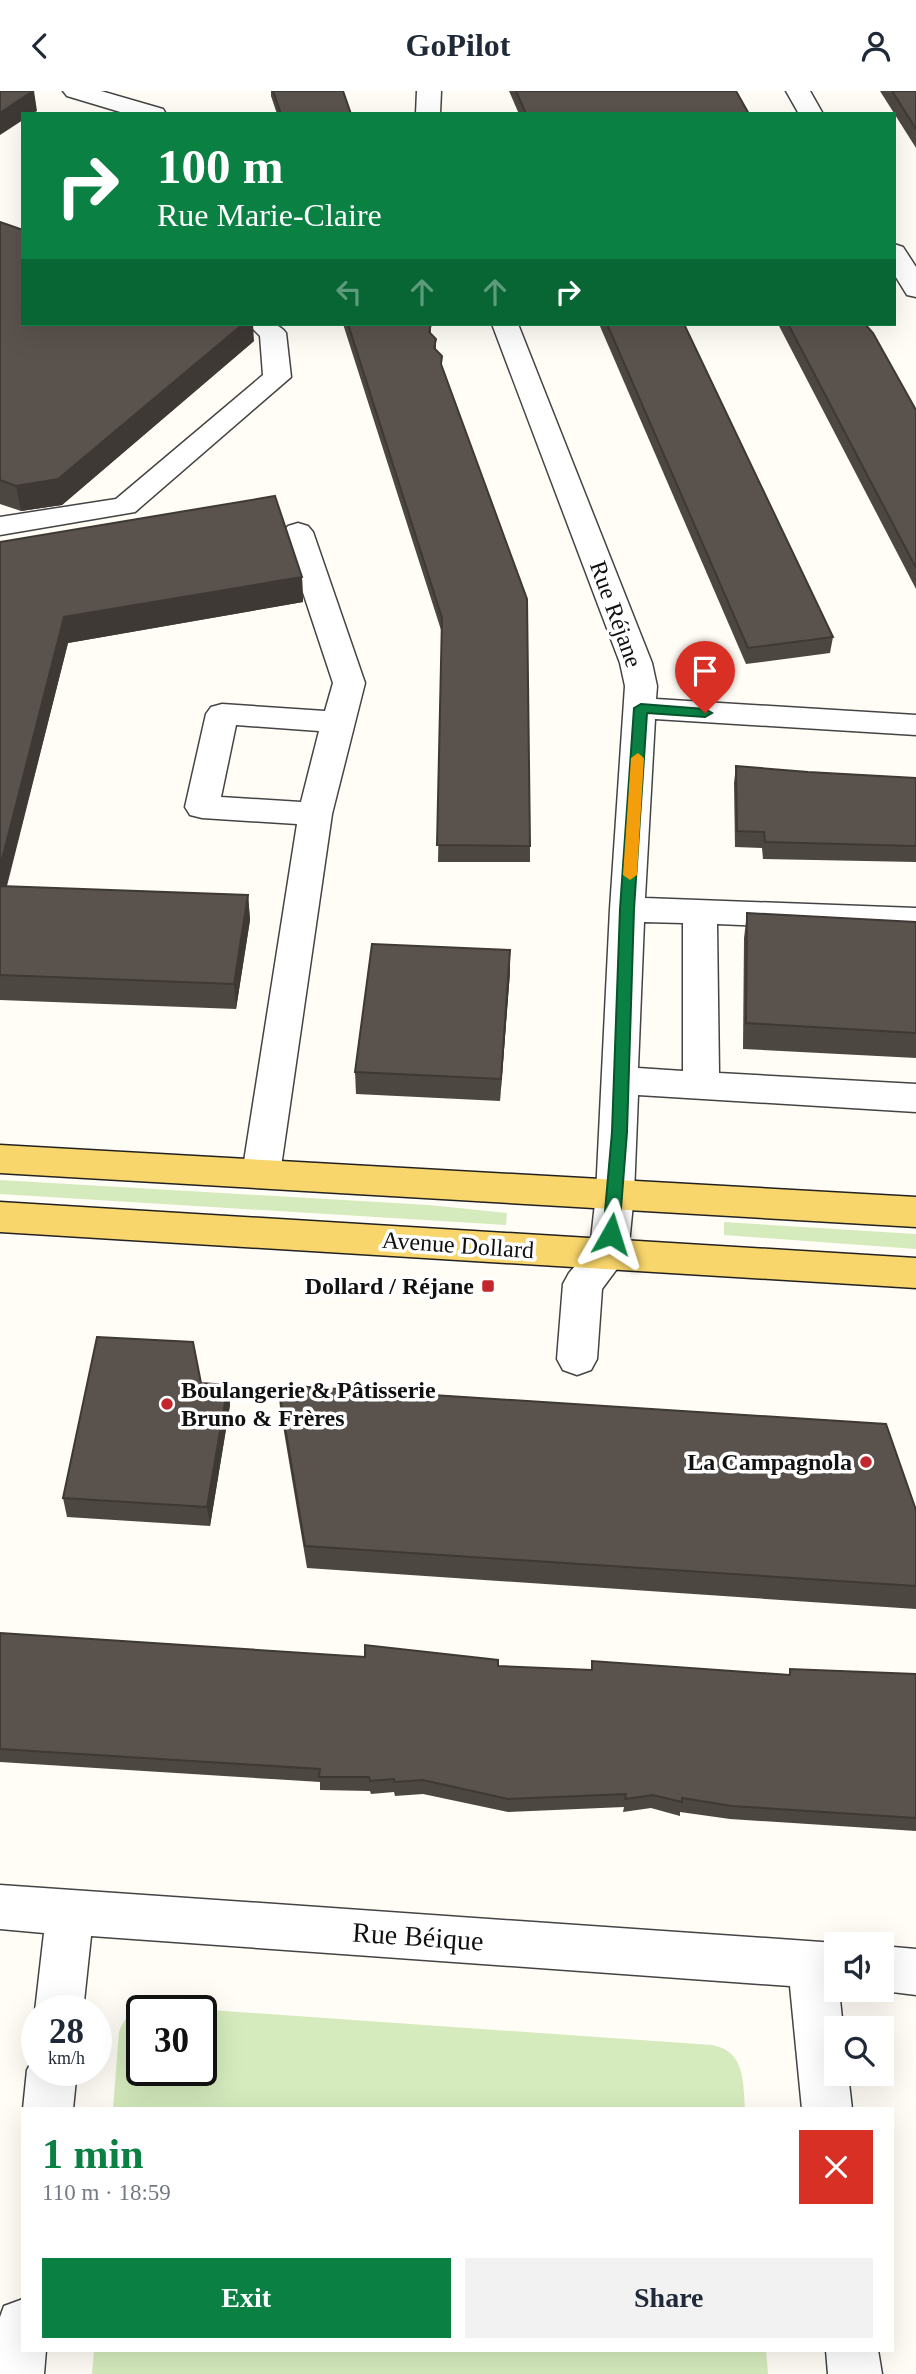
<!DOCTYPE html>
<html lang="en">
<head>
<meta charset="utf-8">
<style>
  body { margin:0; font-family:"Times New Roman",serif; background:#f2f2f3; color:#1f2937; height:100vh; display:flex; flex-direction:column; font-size:26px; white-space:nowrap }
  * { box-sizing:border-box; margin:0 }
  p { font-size:23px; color:#747a83 }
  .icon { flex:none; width:38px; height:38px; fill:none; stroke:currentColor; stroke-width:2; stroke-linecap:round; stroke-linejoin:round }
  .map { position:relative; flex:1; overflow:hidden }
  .side { position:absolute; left:21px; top:2016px; width:873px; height:245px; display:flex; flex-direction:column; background:#fff; border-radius:0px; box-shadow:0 7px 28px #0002 }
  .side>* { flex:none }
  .banner { position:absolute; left:21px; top:21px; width:875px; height:214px; border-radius:0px; box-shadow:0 7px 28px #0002; background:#0b8043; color:#fff; overflow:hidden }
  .tools { position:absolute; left:824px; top:1841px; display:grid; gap:14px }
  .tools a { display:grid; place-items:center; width:70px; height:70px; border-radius:0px; background:#fff; box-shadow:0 7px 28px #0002; font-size:35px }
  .speed { position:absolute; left:21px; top:1904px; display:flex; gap:14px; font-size:35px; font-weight:700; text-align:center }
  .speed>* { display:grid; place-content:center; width:91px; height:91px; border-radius:50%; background:#fff; box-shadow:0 7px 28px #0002; line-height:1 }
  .speed small { font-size:18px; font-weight:400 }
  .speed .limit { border:4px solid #111; border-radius:10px; background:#fff; color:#111 }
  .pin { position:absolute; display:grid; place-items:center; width:60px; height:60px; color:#fff; margin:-72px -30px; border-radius:50% 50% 50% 0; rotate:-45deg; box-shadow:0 0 7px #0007 }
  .pin .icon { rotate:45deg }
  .me { position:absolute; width:77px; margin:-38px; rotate:6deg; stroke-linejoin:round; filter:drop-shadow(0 0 5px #0008) }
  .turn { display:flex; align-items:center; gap:24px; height:147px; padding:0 21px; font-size:32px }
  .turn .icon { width:91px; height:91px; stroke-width:2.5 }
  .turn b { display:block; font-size:49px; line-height:60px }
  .lanes { display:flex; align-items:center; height:66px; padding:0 21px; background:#0003; justify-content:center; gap:35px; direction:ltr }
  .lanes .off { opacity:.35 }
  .round { display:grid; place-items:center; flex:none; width:74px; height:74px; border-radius:0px; background:#f2f2f3 }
  .head { display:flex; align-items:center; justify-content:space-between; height:119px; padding:0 21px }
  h1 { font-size:42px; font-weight:700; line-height:52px; color:#0b8043 }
  .primary-button { display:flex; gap:14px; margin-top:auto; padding:14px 21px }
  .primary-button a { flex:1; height:80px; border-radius:0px; background:#0b8043; color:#fff; font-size:28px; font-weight:700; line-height:80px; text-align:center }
  .primary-button a+a { background:#f2f2f3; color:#1f2937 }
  header { display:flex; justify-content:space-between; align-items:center; height:91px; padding:0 21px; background:#fff; font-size:32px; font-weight:700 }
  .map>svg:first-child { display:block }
</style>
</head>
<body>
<header><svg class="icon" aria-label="back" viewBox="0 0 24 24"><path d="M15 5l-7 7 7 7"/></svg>GoPilot<svg class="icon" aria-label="person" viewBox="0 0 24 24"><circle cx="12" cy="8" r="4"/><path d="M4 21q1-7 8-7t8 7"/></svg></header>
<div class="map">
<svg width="916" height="2283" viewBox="0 0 916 2283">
  <rect width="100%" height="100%" fill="#fffdf5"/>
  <g fill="#d5ebbd" fill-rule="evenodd">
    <polygon points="0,1089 429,1114 507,1122 506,1134 0,1103"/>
    <polygon points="724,1131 916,1143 916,1158 724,1144"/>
    <path d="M154 1915 712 1954C745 1960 743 1990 745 2018H113L119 1941C126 1923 134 1917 154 1915ZM142 1920H201V1979H142Z"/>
    <polygon points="94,2259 766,2259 768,2283 92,2283"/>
  </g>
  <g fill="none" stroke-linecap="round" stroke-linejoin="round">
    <defs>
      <g id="minor">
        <polygon points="63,0 101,0 163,18 166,23 127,23 67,5"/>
        <polygon points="417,0 441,0 440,23 416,23"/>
        <polygon points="786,0 810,0 823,23 799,23"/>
        <polygon points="894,153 903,156 916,176 916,206 907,204 894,183"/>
        <path d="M248 233C263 233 277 229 286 242L291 286 135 421 0 444V426L116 408 263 284 260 245Z"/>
        <path d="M492 233H518L652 572 657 595 656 608 916 624V644L655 628 645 807 916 817V841L717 833 719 982 916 993V1021L638 1004 634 1103 628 1163 602 1198 597 1268 591 1279 577 1284 563 1279 557 1268 563 1193 569 1182 590 1158 596 1103 610 818 625 595 620 572ZM644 831 683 832V980L638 977Z"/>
        <path d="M298 432 308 435 313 441 365 592 332 723 280 1083 274 1093 261 1097 248 1093 242 1083 297 733 202 727 190 724 185 716 206 623 211 616 222 613 325 620 333 592 283 441 288 435ZM236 634 319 640 301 711 221 706Z"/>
        <polygon points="0,1794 836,1852 840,1853 836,1853 836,1899 839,1899 843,1937 836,1937 836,1983 848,1983 852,2018 802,2018 790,1895 91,1845 83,1920 37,1920 37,1925 35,1920 44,1842 0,1838"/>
        <polygon points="882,1855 916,1858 916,1904 876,1899 882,1899"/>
        <polygon points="37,1961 37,1979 77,1979 73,2018 23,2018 27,1979"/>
        <polygon points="23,2208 23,2259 46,2259 44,2283 0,2283 0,2226 4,2215"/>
        <polygon points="826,2259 878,2259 882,2283 828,2283"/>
      </g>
      <g id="major">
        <polygon points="0,1054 916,1106 916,1136 0,1082"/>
        <polygon points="0,1111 916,1167 916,1197 0,1141"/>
      </g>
    </defs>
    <use href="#minor" stroke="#444" stroke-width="3"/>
    <use href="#major" stroke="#222" stroke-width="3"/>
    <use href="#minor" fill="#fff" fill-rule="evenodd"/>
    <use href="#major" fill="#f9d66b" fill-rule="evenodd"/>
  </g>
  <g fill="#4d4742">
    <polygon points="271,0 343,0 351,23 277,23 271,5"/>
    <polygon points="509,0 736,0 749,23 519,23"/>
    <polygon points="880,0 916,0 916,57"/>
    <polygon points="0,131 254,250 62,414 21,420 0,413"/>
    <polygon points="343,233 431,233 431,243 436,248 436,259 442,276 530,755 530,771 438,771 442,542"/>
    <polygon points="599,233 684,233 833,546 830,562 746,573"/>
    <polygon points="778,233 865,233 916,319 916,498"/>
    <polygon points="0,451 302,486 303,511 68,552 7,795 248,804 250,829 236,918 0,909"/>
    <polygon points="736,675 808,681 916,687 916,771 763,768 762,757 735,756 734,692"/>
    <polygon points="747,822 916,831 916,967 743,958 744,847"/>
    <polygon points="510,859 510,881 500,1010 356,1003 355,981"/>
    <polygon points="201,1292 228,1294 230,1314 210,1435 67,1426 63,1407"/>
    <polygon points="278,1294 916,1419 916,1518 307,1477 280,1317"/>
    <polygon points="0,1542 498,1575 591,1579 592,1570 789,1584 790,1578 916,1583 916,1740 730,1728 680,1721 680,1725 651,1717 623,1721 624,1716 508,1721 423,1703 395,1705 394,1701 371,1703 370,1700 320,1699 320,1691 0,1671"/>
  </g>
  <g fill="#3f3936">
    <polygon points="33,0 34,0 37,20 32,23 23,23 23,29 0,44 0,22"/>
    <polygon points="243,233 253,233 254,250 62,414 21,420 16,395"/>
    <polygon points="302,486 303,511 68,552 0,820 0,776 64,526"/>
    <polygon points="248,804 250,829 236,918 234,893"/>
    <polygon points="510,859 510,881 500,1010 501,988"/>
    <polygon points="228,1294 230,1314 210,1435 207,1416"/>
  </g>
  <g fill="#5a524d" stroke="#3f3936" stroke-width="2">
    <polygon points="0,0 33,0 0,22"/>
    <polygon points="273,0 343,0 351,23 281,23"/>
    <polygon points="516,0 736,0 749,23 526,23"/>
    <polygon points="892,0 916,0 916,38"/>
    <polygon points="0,131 23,139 23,233 243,233 58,388 16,395 0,389"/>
    <polygon points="348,233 431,233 429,241 436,248 434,257 442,265 441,273 527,508 530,755 437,754 442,527"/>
    <polygon points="607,233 684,233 833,546 748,557"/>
    <polygon points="788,233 865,233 873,242 916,319 916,477"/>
    <polygon points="275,405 302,486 64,526 0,776 0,451"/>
    <polygon points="736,675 808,681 916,687 916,755 765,751 764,741 737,740"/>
    <polygon points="0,795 248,804 234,893 0,884"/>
    <polygon points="747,822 916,831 916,942 746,932"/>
    <polygon points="372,853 510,859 501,988 355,981"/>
    <polygon points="97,1246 193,1251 201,1292 228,1294 207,1416 63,1407"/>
    <polygon points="278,1294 886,1333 916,1419 916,1495 305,1455"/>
    <polygon points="0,1542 365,1566 365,1554 498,1569 498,1575 592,1579 592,1570 790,1584 790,1578 916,1583 916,1727 732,1715 682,1707 682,1711 653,1704 625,1708 626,1703 508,1708 423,1689 394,1691 394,1688 370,1690 369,1686 319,1686 320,1678 0,1658"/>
  </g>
  <polygon fill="#0b8043" stroke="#07532c" stroke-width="2" points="641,613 705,618 712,622 705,626 647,622 634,818 627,1041 619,1143 611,1149 603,1143 612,1041 620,818 634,617"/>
  <polygon fill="#f59e0b" points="638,662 644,667 637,784 630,789 623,784 631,667"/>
  <g fill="#c4262e" stroke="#fff" stroke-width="2.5">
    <rect x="481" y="1188" width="14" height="14" rx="3.5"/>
    <circle cx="167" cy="1313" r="7"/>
    <circle cx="866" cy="1371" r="7"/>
  </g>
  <g text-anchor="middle" stroke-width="7" stroke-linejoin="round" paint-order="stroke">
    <g font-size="24" fill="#111" stroke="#fff">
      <text transform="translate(616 523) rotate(70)" y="8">Rue Réjane</text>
      <text transform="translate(458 1154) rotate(4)" y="8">Avenue Dollard</text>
    </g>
    <g font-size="24" font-weight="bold" fill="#111" stroke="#fff" text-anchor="end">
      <text x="474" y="1203">Dollard / Réjane</text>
      <text x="181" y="1307" text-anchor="start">Boulangerie &amp; Pâtisserie<tspan x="181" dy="28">Bruno &amp; Frères</tspan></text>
      <text x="852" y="1379">La Campagnola</text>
    </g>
    <g font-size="28" fill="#111" stroke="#fff">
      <text transform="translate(418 1845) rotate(4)" y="10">Rue Béique</text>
    </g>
  </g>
</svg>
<div class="tools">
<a><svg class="icon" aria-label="sound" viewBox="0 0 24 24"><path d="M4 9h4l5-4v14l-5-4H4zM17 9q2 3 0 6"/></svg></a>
<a><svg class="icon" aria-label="search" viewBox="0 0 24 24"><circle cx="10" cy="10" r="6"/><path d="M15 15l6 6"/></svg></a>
</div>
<div class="speed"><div>28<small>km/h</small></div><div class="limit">30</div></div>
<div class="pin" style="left:705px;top:622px;background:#d93025"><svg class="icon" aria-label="arrive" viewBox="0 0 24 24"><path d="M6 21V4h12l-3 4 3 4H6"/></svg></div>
<svg class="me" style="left:611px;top:1143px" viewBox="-20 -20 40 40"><path d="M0-17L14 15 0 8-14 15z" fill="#0b8043" stroke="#fff" stroke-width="4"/></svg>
<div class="banner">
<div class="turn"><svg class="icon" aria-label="right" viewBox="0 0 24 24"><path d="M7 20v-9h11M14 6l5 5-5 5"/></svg><div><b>100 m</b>Rue Marie-Claire</div></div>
<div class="lanes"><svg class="icon off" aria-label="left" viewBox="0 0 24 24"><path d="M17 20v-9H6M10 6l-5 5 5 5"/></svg><svg class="icon off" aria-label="ahead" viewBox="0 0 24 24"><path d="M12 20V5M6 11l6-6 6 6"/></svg><svg class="icon off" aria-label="ahead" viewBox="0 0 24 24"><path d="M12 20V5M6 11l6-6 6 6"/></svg><svg class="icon" aria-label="right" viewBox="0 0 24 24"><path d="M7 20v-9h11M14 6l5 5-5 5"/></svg></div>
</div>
<section class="side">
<div class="head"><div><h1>1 min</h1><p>110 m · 18:59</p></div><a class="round" style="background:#d93025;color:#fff"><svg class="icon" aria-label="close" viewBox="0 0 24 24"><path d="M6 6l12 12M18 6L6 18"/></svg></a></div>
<div class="primary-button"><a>Exit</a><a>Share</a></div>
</section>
</div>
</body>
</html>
